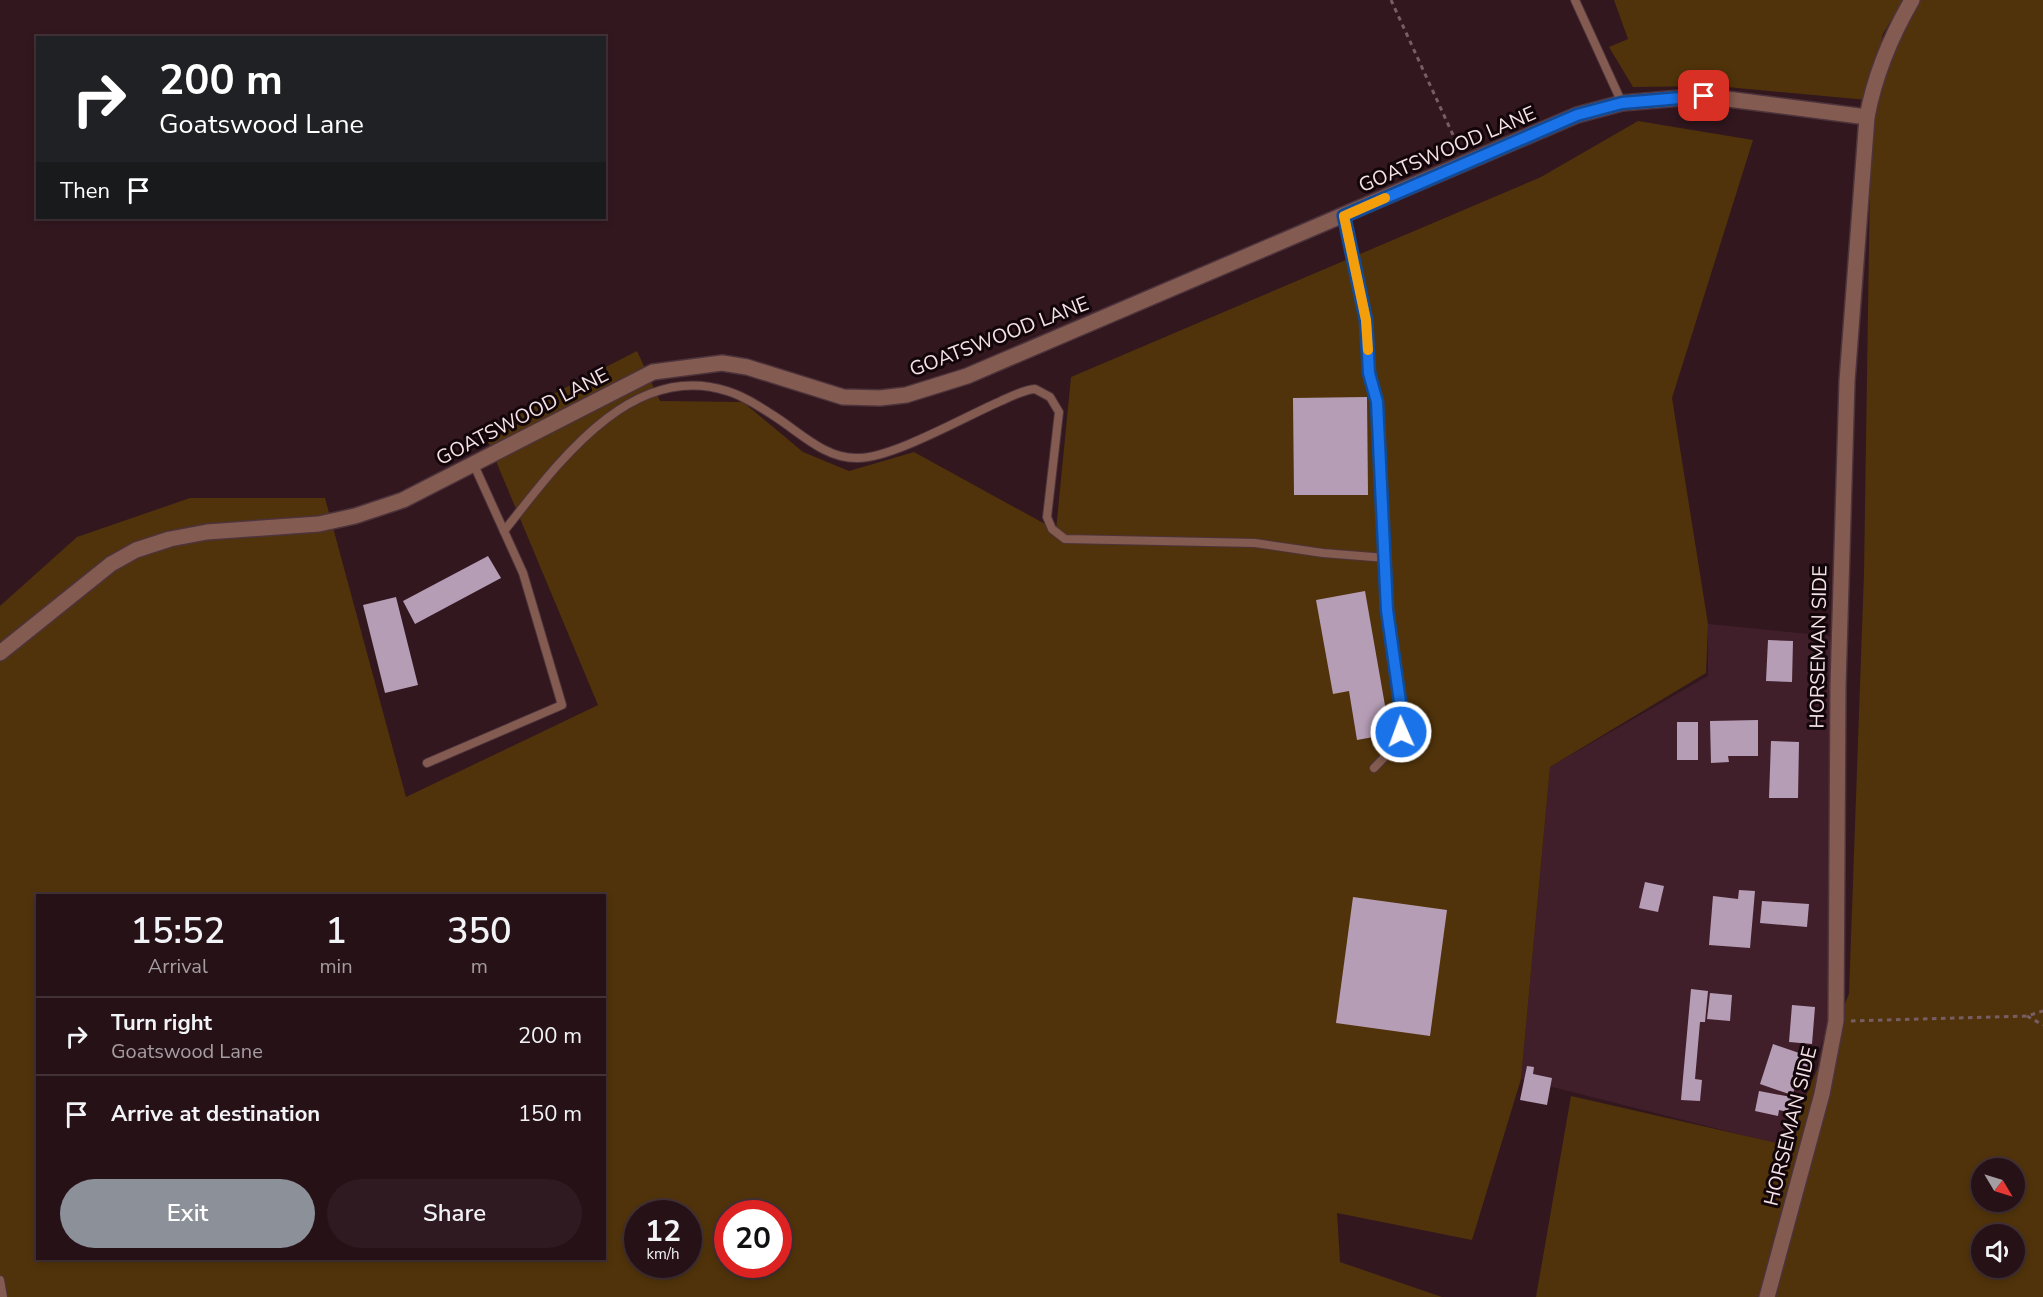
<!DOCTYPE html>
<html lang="en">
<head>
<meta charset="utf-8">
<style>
  body { margin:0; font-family:"Nunito Sans",sans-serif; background:#2e1a20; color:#f1f3f6; height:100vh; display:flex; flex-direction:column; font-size:22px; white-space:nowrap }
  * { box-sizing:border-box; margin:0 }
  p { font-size:20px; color:#a49da1 }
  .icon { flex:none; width:33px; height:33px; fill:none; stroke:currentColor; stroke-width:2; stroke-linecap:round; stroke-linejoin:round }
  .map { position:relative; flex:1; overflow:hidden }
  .side { position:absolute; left:36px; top:894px; width:570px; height:366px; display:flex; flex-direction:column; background:#261117; border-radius:0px; box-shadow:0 3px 9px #0003,0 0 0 2px #423136 }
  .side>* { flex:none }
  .banner { position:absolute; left:36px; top:36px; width:570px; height:183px; border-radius:0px; box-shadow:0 3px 9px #0003,0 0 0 2px #423136; background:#202124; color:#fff; overflow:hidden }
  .needle { width:39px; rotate:128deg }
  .controls { position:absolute; left:1971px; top:1158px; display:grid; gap:12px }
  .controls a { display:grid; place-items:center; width:54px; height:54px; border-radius:50%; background:#261117; box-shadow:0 3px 9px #0003,0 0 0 2px #423136; font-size:30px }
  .speed { position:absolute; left:624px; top:1200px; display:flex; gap:12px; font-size:30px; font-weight:700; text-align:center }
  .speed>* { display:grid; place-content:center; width:78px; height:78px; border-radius:50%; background:#261117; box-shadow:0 3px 9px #0003,0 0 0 2px #423136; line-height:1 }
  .speed small { font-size:15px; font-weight:400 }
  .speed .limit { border:9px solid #d22; background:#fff; color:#111 }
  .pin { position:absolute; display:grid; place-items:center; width:51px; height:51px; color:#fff; margin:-26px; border-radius:12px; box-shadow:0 3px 9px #0006 }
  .me { position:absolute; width:66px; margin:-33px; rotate:358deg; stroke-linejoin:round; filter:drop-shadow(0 0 4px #0008) }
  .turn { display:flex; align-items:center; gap:21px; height:126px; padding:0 24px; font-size:27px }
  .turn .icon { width:78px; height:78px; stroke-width:2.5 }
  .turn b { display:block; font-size:42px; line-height:51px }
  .then { display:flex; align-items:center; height:57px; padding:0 24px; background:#0003; gap:12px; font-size:22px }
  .eta { display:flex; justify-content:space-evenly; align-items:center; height:102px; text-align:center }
  .eta b { font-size:36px; font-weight:600; line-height:42px }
  .cta { display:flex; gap:12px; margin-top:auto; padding:12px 24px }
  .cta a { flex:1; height:69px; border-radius:36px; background:#8c9099; color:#fff; font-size:24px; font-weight:600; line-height:69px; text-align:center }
  .cta a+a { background:#2e1a20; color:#f1f3f6 }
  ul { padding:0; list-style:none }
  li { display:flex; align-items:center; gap:18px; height:78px; padding:0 24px; border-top:2px solid #423136 }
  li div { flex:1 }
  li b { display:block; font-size:22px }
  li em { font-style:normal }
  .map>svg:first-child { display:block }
</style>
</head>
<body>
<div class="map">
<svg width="2043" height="1297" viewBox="0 0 2043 1297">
  <rect width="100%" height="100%" fill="#32171f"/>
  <polygon fill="#411f2a" points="1708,624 1830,636 1838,996 1786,1146 1521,1079 1550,767 1708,676"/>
  <g fill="#50330a" fill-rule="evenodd">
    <polygon points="1614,0 1903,0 1883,34 1867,100 1716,86 1633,87 1609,47 1628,39"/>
    <path d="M1917 0H2043V1297H1536L1571 1096 1785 1145 1849 994 1864 573 1871 113 1899 32ZM1982 1168H2014V1202H1982ZM1982 1234H2014V1268H1982Z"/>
    <path d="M1638 121 1753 140 1672 398 1708 624 1706 673 1550 767 1521 1079 1472 1240 1337 1213 1340 1262 1442 1297H0V606L77 537 190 498H325L406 797 598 705 483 430 637 351 660 401 743 402 803 452 849 471 914 452 1056 530 1071 377 1541 177ZM38 896H604V1258H38ZM638 1214H688V1264H638ZM728 1214H778V1264H728Z"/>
  </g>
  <g fill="#b59db6">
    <polygon points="1367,397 1368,495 1294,495 1293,398"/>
    <polygon points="488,556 501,578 415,624 403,601"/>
    <polygon points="1365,591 1390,734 1357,740 1349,691 1333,694 1316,600"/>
    <polygon points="396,597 418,685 385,693 363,605"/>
    <polygon points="1768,640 1793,641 1792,682 1766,681"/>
    <polygon points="1758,720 1758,756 1728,756 1729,762 1711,763 1710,721"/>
    <rect x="1677" y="722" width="21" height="38"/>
    <polygon points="1771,741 1799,742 1798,798 1769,798"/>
    <polygon points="1645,882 1664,886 1658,912 1639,908"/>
    <polygon points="1739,890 1755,891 1750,948 1709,945 1713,896 1738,899"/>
    <polygon points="1353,897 1447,910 1430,1036 1336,1023"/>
    <polygon points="1762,901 1809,904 1807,927 1760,923"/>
    <polygon points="1691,989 1708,991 1705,1022 1700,1022 1695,1079 1702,1080 1700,1101 1681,1100"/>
    <polygon points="1710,993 1732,995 1730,1021 1707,1019"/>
    <polygon points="1792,1005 1815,1007 1812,1044 1789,1042"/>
    <polygon points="1773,1044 1802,1054 1800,1061 1809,1064 1800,1090 1795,1088 1792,1095 1760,1084"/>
    <polygon points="1527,1066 1534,1067 1533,1074 1552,1078 1547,1105 1520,1100"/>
    <polygon points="1759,1091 1796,1098 1794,1105 1790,1105 1788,1112 1779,1110 1778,1116 1755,1111"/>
  </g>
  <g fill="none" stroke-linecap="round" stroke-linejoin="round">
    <defs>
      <g id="service">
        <polyline points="1575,0 1622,103"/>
        <polyline points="1344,216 1366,320 1369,373 1377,402 1387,610 1402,716 1397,744 1374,768"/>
        <path d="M504 531C556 466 630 360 727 391 743 396 757 405 771 414 799 431 824 459 858 458 893 458 966 416 1001 401 1012 396 1023 390 1035 389L1050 397 1059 412 1047 517 1052 529 1065 539 1255 543 1323 553 1386 558"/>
        <polyline points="427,763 562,705 523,573 474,465"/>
        <polyline points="0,1280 3,1297"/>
      </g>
      <g id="tertiary">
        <polyline points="0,653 111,564 136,550 170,539 207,532 319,524 355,516 403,500 653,372 722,363 747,367 843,397 880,398 906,395 967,376 1577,115 1622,103 1704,96 1867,117"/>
        <path d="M1767 1297 1822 1094 1836 1021 1838 686 1847 381 1867 117C1875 74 1890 38 1912 0"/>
      </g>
    </defs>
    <use href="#service" stroke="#4d333b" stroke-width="10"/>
    <use href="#tertiary" stroke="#4d333b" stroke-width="18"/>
    <g stroke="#775e65" stroke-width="3" stroke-dasharray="4.5 4.5" stroke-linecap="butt">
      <polyline points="1391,0 1459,148"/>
      <polyline points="2027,1016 2043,1025"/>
      <polyline points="1851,1021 2027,1016 2043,1011"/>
    </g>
    <use href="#service" stroke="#835b50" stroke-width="8"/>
    <use href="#tertiary" stroke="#835b50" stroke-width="15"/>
  </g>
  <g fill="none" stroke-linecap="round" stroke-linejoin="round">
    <defs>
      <polyline id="route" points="1401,732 1402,716 1387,610 1377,402 1369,373 1366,320 1344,216 1577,115 1622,103 1704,96"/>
    </defs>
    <use href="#route" stroke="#114b97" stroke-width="15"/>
    <use href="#route" stroke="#1a73e8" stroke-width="10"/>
    <polyline stroke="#f59e0b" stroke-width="10" points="1368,350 1366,320 1344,216 1385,198"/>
  </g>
  <g text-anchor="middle" stroke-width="6" stroke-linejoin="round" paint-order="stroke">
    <g font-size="20" fill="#f5e2e7" stroke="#12060a">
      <text transform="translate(1447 149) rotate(-23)" y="7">GOATSWOOD LANE</text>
      <text transform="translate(999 336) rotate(-21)" y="7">GOATSWOOD LANE</text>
      <text transform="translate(522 416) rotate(-27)" y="7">GOATSWOOD LANE</text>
      <text transform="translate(1818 647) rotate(-89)" y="7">HORSEMAN SIDE</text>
      <text transform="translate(1790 1126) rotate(-76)" y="7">HORSEMAN SIDE</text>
    </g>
  </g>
</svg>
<div class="controls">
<a><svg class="needle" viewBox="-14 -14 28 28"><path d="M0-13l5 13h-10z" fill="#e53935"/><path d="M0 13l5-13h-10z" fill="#a49da1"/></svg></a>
<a><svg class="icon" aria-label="sound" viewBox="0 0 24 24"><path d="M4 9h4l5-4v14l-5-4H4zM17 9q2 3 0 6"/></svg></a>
</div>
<div class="speed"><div>12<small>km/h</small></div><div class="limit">20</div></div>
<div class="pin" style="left:1704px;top:96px;background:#d93025"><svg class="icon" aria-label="arrive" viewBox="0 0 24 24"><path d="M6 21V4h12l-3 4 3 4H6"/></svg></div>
<svg class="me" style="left:1401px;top:732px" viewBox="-20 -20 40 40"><circle r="17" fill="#1a73e8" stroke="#fff" stroke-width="3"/><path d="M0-11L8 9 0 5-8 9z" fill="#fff"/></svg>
<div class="banner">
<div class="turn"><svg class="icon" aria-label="right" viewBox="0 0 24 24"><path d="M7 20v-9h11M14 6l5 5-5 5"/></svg><div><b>200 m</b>Goatswood Lane</div></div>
<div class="then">Then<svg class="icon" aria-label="arrive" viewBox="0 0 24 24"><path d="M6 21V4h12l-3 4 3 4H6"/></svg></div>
</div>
<section class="side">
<div class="eta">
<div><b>15:52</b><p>Arrival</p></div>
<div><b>1</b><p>min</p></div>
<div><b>350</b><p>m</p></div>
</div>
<ul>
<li><svg class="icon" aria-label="right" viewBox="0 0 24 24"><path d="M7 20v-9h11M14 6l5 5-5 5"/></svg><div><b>Turn right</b><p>Goatswood Lane</p></div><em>200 m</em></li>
<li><svg class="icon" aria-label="arrive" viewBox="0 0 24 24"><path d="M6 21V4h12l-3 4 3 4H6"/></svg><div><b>Arrive at destination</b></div><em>150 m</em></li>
</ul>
<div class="cta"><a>Exit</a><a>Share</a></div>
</section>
</div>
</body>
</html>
